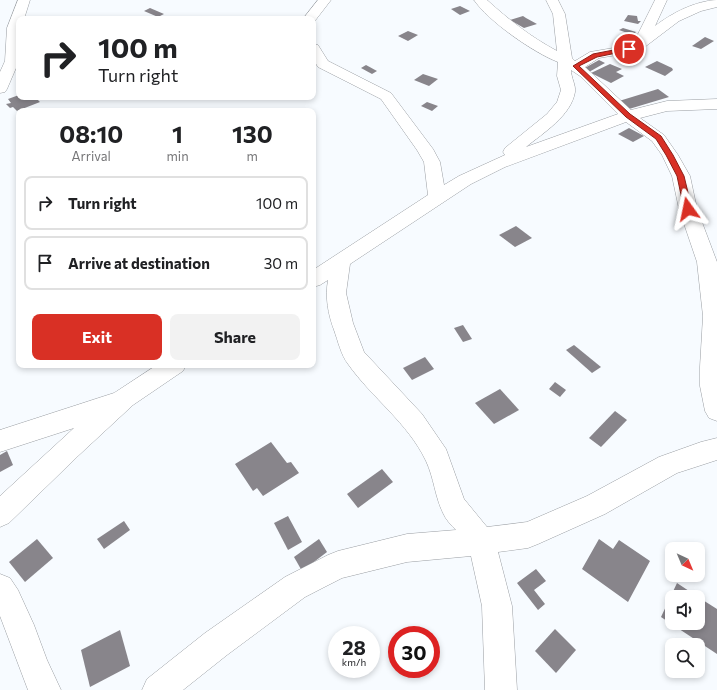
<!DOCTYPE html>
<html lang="en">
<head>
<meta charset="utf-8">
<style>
  body { margin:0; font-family:Commissioner,sans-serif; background:#f2f2f2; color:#202124; height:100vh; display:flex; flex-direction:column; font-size:15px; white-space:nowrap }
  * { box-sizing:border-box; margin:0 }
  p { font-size:13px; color:#757577 }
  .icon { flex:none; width:22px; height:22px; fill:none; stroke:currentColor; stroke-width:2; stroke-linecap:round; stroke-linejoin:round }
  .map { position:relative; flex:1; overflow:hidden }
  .side { position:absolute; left:16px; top:108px; width:300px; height:260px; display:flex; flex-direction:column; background:#fff; border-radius:8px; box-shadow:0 2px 6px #0003 }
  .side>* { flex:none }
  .guide { position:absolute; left:16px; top:16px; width:300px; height:84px; border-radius:8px; box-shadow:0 2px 6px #0003; background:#fff; color:#202124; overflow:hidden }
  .needle { width:26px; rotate:136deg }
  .buttons { position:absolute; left:665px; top:542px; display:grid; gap:8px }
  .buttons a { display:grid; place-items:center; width:40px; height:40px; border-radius:8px; background:#fff; box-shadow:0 2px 6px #0003; font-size:20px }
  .speed { position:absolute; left:328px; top:626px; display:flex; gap:8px; font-size:20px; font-weight:700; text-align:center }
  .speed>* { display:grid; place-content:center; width:52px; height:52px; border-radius:50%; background:#fff; box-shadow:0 2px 6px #0003; line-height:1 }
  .speed small { font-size:10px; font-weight:400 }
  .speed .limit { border:6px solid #d22; background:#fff; color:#111 }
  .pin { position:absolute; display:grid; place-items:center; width:34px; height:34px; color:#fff; margin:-17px; border:2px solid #fff; border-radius:50%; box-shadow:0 1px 4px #0007 }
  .me { position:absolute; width:44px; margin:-22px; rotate:348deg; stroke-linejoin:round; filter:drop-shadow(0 0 3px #0008) }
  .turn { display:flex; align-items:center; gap:14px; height:84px; padding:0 16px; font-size:18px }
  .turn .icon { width:52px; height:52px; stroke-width:2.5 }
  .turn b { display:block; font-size:28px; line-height:34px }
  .eta { display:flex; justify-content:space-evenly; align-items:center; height:68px; text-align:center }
  .eta b { font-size:24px; font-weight:700; line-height:28px }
  .button { display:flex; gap:8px; margin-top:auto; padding:8px 16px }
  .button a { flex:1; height:46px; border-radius:8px; background:#d93025; color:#fff; font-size:16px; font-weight:700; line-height:46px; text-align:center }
  .button a+a { background:#f2f2f2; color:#202124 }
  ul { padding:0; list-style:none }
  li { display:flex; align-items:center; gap:12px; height:54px; margin:0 8px 6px; padding:0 8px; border:2px solid #e0e0e0; border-radius:8px }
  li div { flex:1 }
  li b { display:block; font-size:15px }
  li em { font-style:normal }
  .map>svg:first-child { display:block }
</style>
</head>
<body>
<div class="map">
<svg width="717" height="690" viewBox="0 0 717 690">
  <rect width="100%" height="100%" fill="#f7fbff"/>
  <g fill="#88858b">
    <polygon points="460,6 470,11 460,15 451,9"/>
    <polygon points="150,8 164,14 158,17 144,11"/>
    <polygon points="628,15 637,16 638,21 641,21 638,24 624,21"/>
    <polygon points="523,16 526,18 537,24 524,28 510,20"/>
    <polygon points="623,28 636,32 633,35 619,30"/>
    <polygon points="408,31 418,35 408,41 398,36"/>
    <polygon points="705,37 714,41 701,49 692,46"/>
    <polygon points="599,60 605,63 589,72 583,69"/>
    <polygon points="657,61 672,68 673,70 665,76 645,67"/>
    <polygon points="610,64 622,69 616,72 624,76 611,83 591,73"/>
    <polygon points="366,65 377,71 372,74 361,68"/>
    <polygon points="423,74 438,79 429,86 414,80"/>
    <polygon points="658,89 669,97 629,109 619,101"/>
    <polygon points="19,95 19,97 35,97 40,102 17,111 13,107 10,108 6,104 11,103 8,99"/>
    <polygon points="427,102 438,106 432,111 421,106"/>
    <polygon points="629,128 644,136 633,142 618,134"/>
    <polygon points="516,226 532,238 515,247 499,235"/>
    <polygon points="463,325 472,339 463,342 454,328"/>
    <polygon points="574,345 601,367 592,373 566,350"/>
    <polygon points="425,357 434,369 412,380 403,368"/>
    <polygon points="555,382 566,390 560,397 549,389"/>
    <polygon points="500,389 519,410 494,424 475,403"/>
    <polygon points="615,411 627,420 601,447 589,438"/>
    <polygon points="271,442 287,463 291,462 299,473 263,496 257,488 253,491 235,464"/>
    <polygon points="7,451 13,465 0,472 0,455"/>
    <polygon points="382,469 393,482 358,508 347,494"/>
    <polygon points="288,516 302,542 288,550 274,523"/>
    <polygon points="124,521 130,530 104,549 97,539"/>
    <polygon points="37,539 53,558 25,582 9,562"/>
    <polygon points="319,539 327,552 302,571 294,557"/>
    <polygon points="599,539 613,549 619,540 650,561 628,602 582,569"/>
    <polygon points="536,569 546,581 534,590 545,604 538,610 517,583"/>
    <polygon points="677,583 698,597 672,597 672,623 698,623 698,597 717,609 717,654 661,617"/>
    <polygon points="555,629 576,650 556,673 535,651"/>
    <polygon points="120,630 130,666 90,687 81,650"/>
  </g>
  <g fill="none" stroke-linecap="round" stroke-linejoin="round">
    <defs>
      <g id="street">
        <polygon points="18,0 30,0 24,19 19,19 19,61 7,89 5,92 0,93 0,72 5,61 7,28"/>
        <polygon points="318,0 331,0 314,22 313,19 303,19"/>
        <path d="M474 0H487C509 20 531 37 557 51L553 14 546 0H558L565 14 572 58 575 61 590 52 625 46 637 39 636 38 655 0H667L655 26C672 13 695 1 717 0V7L701 11 679 21 646 46 634 52 599 58 585 67 631 110 667 101 717 99V109L667 111 640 118 664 135 678 155 690 176 697 209 717 262V421L709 418 705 411 700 386V367L703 316 697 262 679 209 672 176 662 155 652 141 626 122 505 167 471 184 350 264 346 293 353 323 364 352 422 414 446 449 464 499 487 527 527 522 587 496 659 457 701 442 717 438V460L677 473 605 514 538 544 528 548 498 552 512 606 517 690H485L482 606 471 556 407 562 342 578 305 597 227 655 183 690H142L147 679 205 633 285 577 328 555 338 551 407 534 456 530C451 525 446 520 443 513 435 497 434 478 426 461 408 423 372 398 348 364 341 355 338 341 334 330 328 314 325 297 328 280L320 285 313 287V270L428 195 424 162 417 150 381 99 318 67 313 59V44L318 45 328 61 391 93 433 149 440 162 444 185 459 176 505 155 503 152 505 148 547 114 557 102 561 90 557 76 558 62C534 53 488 21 474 0ZM571 70 580 76 618 114 526 147C543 133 571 116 575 92 576 85 571 78 571 70Z"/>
        <polygon points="157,365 186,365 183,371 133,405 78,456 9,523 0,527 0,496 74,428 0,452 0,430 114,393"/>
        <polygon points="0,574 10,578 18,590 34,625 47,660 61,690 28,690 0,616"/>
      </g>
    </defs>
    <use href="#street" stroke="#9a9ea3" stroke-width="1"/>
    <use href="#street" fill="#fff" fill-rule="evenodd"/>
  </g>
  <polygon fill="#d93025" stroke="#8d1f18" points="629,47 631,48 631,50 597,57 579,66 630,114 661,136 673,155 684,176 692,209 691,211 685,211 684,209 677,176 666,155 656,139 626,117 573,66 593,54"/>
</svg>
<div class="buttons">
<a><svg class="needle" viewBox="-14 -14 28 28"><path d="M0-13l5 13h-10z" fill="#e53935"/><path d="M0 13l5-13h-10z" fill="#757577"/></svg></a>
<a><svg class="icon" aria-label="sound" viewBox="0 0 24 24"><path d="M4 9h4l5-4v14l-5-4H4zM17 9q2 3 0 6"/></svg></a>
<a><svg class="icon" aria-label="search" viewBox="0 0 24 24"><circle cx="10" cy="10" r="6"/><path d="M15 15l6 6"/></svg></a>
</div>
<div class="speed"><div>28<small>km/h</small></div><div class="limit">30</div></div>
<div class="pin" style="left:629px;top:49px;background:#d93025"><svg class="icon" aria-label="arrive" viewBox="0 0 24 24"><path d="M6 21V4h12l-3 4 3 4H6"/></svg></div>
<svg class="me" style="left:688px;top:209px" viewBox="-20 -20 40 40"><path d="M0-17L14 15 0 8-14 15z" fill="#d93025" stroke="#fff" stroke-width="4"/></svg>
<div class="guide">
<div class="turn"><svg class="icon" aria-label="right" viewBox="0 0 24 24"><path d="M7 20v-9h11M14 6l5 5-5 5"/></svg><div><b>100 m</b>Turn right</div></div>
</div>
<section class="side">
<div class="eta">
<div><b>08:10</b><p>Arrival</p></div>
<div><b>1</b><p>min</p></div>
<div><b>130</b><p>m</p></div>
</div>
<ul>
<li><svg class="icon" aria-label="right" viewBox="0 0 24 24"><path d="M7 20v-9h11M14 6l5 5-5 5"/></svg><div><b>Turn right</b></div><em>100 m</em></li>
<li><svg class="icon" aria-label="arrive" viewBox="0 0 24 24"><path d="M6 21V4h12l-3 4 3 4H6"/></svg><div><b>Arrive at destination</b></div><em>30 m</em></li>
</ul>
<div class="button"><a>Exit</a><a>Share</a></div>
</section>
</div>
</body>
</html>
